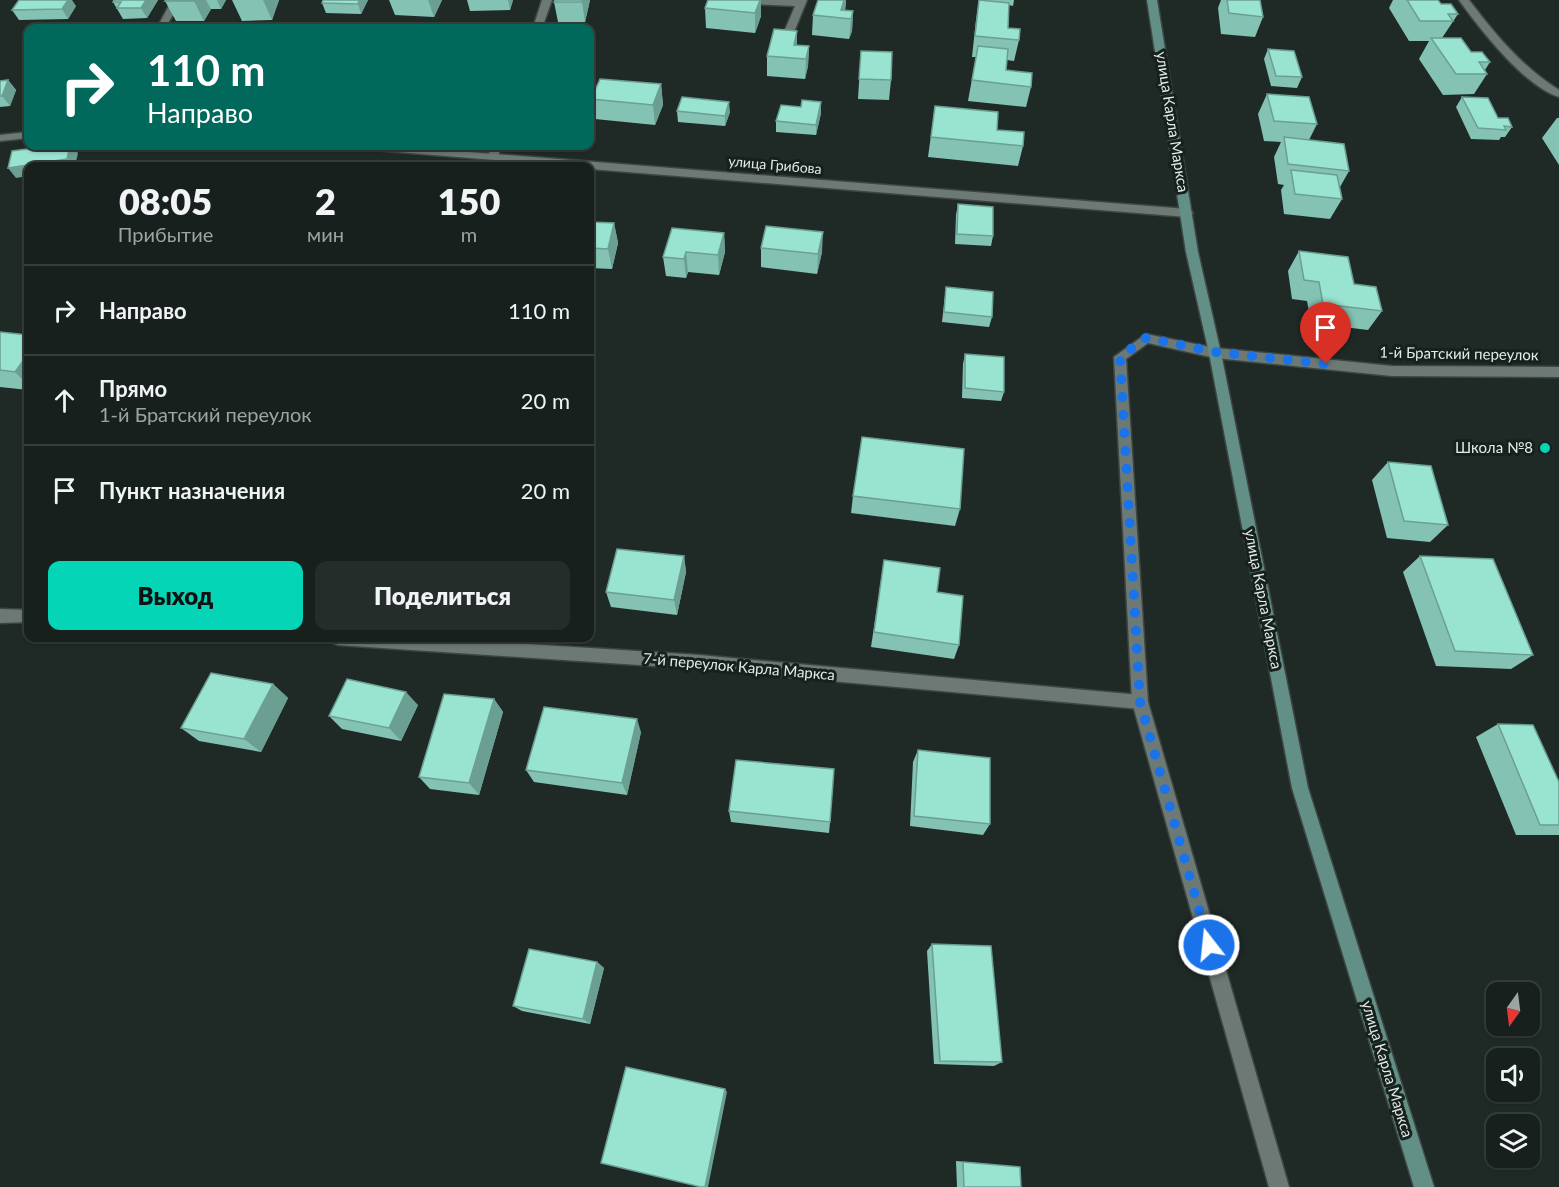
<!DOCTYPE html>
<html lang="ru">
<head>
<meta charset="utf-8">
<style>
  body { margin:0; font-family:Lato,sans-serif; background:#242d2a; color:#f1f3f6; height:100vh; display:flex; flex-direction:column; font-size:22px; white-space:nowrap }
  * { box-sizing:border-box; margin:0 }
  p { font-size:20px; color:#9ea3a4 }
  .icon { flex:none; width:33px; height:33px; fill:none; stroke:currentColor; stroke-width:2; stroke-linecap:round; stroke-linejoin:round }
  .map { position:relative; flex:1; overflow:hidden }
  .drawer { position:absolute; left:24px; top:162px; width:570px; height:480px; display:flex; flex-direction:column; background:#17201d; border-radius:12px; box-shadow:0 2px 4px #0004,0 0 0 2px #363e3b }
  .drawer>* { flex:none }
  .top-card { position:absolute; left:24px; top:24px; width:570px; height:126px; border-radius:12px; box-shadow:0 2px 4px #0004,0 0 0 2px #363e3b; background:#00695c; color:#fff; overflow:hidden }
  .needle { width:39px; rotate:194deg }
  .buttons { position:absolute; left:1486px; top:982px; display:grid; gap:12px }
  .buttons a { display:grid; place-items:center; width:54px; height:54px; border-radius:12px; background:#17201d; box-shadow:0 2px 4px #0004,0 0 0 2px #363e3b; font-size:30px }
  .pin { position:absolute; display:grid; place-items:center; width:51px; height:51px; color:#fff; margin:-62px -26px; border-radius:50% 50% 50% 0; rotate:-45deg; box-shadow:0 0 6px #0007 }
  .pin .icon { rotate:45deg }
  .me { position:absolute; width:66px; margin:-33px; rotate:344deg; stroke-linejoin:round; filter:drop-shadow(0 0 4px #0008) }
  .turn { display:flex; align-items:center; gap:21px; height:126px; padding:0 24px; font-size:27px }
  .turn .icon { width:78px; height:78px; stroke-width:2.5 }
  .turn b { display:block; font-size:42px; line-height:51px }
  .eta { display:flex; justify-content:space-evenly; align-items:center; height:102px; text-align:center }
  .eta b { font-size:36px; font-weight:800; line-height:42px }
  .cta { display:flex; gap:12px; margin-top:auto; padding:12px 24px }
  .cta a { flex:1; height:69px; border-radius:12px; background:#03d5b6; color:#111; font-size:24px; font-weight:800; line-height:69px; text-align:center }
  .cta a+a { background:#242d2a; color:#f1f3f6 }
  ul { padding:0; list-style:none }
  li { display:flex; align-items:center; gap:18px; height:90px; padding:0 24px; border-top:2px solid #363e3b }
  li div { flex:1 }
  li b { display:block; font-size:22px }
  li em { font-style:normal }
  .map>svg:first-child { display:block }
</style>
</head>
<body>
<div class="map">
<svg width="1559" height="1187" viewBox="0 0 1559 1187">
  <rect width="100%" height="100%" fill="#1f2a27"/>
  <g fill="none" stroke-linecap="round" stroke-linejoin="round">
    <defs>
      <g id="service">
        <polygon points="172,0 182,0 165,28 157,28"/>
        <polygon points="542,0 552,0 542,28 533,28"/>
        <polygon points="492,146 502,146 497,158 493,159 488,156"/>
        <polygon points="1146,334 1215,348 1221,353 1215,358 1148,343 1126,359 1148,702 1289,1187 1269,1187 1132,702 1114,357"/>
      </g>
      <g id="minor">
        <polygon points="725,0 807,0 792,37 787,40 782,37 795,6 730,3"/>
        <path d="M1459 0H1469C1495 34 1522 67 1559 90V97C1524 86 1480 29 1459 0Z"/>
        <polygon points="28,132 28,138 0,141 0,135"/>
        <polygon points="356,146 394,146 1187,209 1193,213 1187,217 590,169 590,166 566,166 361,149"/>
        <polygon points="1215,348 1392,366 1559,367 1559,377 1392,376 1215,358 1209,353"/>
        <polygon points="0,609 28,610 28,622 0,623"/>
        <polygon points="330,638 434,638 699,655 1140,695 1146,697 1148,702 1146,707 1140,709 699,669 338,645 333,643"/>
      </g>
      <polygon id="secondary" points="1147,0 1157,0 1198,252 1221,353 1308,788 1434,1187 1414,1187 1292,788 1209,353 1186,252"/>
    </defs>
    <use href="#service" stroke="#3e4644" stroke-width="3"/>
    <use href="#minor" stroke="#3e4644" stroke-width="3"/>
    <use href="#secondary" stroke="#3e4644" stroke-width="3"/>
    <use href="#service" fill="#6d7975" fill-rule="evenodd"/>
    <use href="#minor" fill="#6d7975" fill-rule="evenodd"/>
    <use href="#secondary" fill="#629086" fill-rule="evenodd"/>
  </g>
  <g fill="#84c3b4">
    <polygon points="114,0 158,0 147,18 123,19 113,2"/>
    <polygon points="166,0 226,0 221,9 211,9 204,21 176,21 165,1"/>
    <polygon points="232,0 279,0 272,20 242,21"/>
    <polygon points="323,0 368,0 361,14 326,13 322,3"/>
    <polygon points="389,0 442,0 434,17 395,15"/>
    <polygon points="467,0 513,0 510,10 470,11"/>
    <polygon points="590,0 585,22 558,22 554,2"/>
    <polygon points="708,0 761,0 761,16 755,33 706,28 705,8"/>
    <polygon points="818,0 846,0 845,11 853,11 852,31 849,39 812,35 813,15"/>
    <polygon points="979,0 1014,0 1013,6 1009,5 1008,28 1019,40 1014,61 1007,60 1006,70 1031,87 1026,107 968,101 976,57 972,57 976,20"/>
    <polygon points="1221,0 1260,0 1263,17 1255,37 1221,34 1218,8"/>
    <polygon points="1393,0 1438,0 1441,4 1458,14 1442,38 1490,62 1485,70 1487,74 1474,94 1443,95 1419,59 1429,41 1409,41 1389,8"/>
    <polygon points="76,6 68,19 19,20 12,10"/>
    <polygon points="797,45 809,46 808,66 805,79 767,76 767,56"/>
    <polygon points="1268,49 1302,77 1297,88 1271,86 1264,59"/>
    <polygon points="861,51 891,80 889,100 858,99"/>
    <polygon points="8,80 16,90 10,106 0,107 0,81"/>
    <polygon points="661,84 663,105 655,125 595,119 591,99"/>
    <polygon points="1267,94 1317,124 1309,140 1349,171 1340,187 1342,199 1330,219 1284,214 1281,190 1284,185 1278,184 1274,157 1281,142 1264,141 1258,114"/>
    <polygon points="1462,97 1498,118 1512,127 1505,137 1501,137 1499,140 1471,139 1456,107"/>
    <polygon points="935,106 997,130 1023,146 1018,166 928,157"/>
    <polygon points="677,111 730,112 725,126 678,122"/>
    <polygon points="821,113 816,135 776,132 776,121"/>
    <polygon points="1557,118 1559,118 1559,165 1542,138"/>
    <polygon points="958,204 993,236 991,246 955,244 956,215"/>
    <polygon points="590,222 614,223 618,243 612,269 590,268 590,269"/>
    <polygon points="724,233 725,252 719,275 688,272 686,278 666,276 663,257"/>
    <polygon points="761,248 822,252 817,274 761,267"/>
    <polygon points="1299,251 1354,284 1382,311 1368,330 1311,323 1307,301 1292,299 1288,271"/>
    <polygon points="946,287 992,317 989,327 942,322"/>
    <polygon points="0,332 28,335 28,390 0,387"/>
    <polygon points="965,354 1004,392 1001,401 962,398 963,364"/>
    <polygon points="1388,462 1448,525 1430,542 1387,538 1372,480"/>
    <polygon points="853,496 960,509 955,526 851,513"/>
    <polygon points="684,556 686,572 677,615 611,607 606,592"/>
    <polygon points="1420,556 1533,655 1511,669 1436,666 1403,572"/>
    <polygon points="884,560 937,592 959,645 954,659 871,647"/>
    <polygon points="273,684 288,698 261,752 199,741 181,728"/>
    <polygon points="494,699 503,712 479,795 430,789 419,777"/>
    <polygon points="418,705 401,741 342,729 329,716"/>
    <polygon points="1498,724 1559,782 1559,835 1516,835 1476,737"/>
    <polygon points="641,732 627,795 534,782 526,770"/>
    <polygon points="918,750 990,824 983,835 910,826 913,762"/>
    <polygon points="729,811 830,822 829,833 731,822"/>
    <polygon points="932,944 1002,1062 994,1066 934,1064 927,951"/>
    <polygon points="597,962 604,968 590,1024 522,1011 513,1006"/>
    <polygon points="956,1161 1020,1167 1021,1187 957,1187"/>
  </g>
  <g fill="#6b9f92">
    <polygon points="68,0 72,0 76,6 68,19 62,9"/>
    <polygon points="146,0 158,0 147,18 141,8"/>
    <polygon points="194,0 206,0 211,9 204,21 194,1"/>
    <polygon points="217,0 226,0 221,9"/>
    <polygon points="263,0 279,0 272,20"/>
    <polygon points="359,0 368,0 361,14 358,4"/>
    <polygon points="428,0 442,0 434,17"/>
    <polygon points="508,0 513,0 510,10"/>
    <polygon points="582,0 590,0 585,22 582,2"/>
    <polygon points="760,0 761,0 761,16 755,33 755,13"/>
    <polygon points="844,0 846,0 845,11 841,10"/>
    <polygon points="853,11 852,31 849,39 851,19"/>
    <polygon points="797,31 797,51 794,45"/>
    <polygon points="809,46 808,66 805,79 806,59"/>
    <polygon points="8,80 16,90 10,106 2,96"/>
    <polygon points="661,84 663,105 655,125 653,105"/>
    <polygon points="729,102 730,112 725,126 725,116"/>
    <polygon points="821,102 821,113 816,135 816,125"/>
    <polygon points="70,146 72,146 78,153 75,166 28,166 28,176 16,178 8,168"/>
    <polygon points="614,223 618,243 612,269 608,249"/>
    <polygon points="823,232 822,252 817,274 818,254"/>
    <polygon points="724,233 725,252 719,275 718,255"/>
    <polygon points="686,252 688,272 686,278 684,259"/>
    <polygon points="28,354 28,385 15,372"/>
    <polygon points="684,556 686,572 677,615 674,600"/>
    <polygon points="273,684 288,698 261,752 244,739"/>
    <polygon points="406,692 418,705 401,741 389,728"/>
    <polygon points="494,699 503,712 479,795 469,783"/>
    <polygon points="637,719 641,732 627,795 622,783"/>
    <polygon points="597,962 604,968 590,1024 583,1019"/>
    <polygon points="725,1089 727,1092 708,1187 705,1187"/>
  </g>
  <g fill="#99e3d1" stroke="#6b9f92" stroke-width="1.5">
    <polygon points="19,0 68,0 62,9 12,10"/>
    <polygon points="114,0 146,0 141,8 117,8 121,2 113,2"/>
    <polygon points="166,0 194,0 194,1 165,1"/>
    <polygon points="323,0 359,0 358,4 322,3"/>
    <polygon points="555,0 582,0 582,2 554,2"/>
    <polygon points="708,0 760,0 755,13 705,8"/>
    <polygon points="818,0 844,0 841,10 853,11 851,19 813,15"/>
    <polygon points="979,0 1009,3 1008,28 1020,29 1019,40 975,36"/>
    <polygon points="1227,0 1260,0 1263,17 1229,13"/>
    <polygon points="1407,0 1438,0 1441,4 1451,4 1458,14 1448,14 1453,21 1420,21"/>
    <polygon points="774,29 797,31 794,45 809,46 806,59 767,56"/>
    <polygon points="1431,38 1461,38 1471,52 1482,52 1490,62 1479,62 1487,74 1456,74"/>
    <polygon points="978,46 1008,49 1006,70 1032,73 1031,87 972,80"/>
    <polygon points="1268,49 1294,51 1302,77 1276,76"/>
    <polygon points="861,51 892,52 891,80 859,79"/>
    <polygon points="600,79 661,84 653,105 591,99"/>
    <polygon points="8,80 2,96 0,96 0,81"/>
    <polygon points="1267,94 1309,97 1317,124 1274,121"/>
    <polygon points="682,97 729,102 725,116 677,111"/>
    <polygon points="1462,97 1488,98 1498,118 1508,118 1512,127 1504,126 1506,130 1478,128"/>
    <polygon points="802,100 821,102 816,125 776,121 781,105 801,107"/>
    <polygon points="935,106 998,112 997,130 1024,132 1023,146 931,137"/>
    <polygon points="1284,137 1344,144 1349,171 1288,164"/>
    <polygon points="50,146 70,146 67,159 8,168 12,151"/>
    <polygon points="1291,170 1337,175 1342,199 1295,194"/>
    <polygon points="958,204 993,207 993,236 957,234"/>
    <polygon points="590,222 614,223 608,249 590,248"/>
    <polygon points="766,226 823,232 818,254 761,248"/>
    <polygon points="672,228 724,233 718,255 686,252 684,259 663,257"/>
    <polygon points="1299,251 1348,257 1354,284 1376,287 1382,311 1323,304 1319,282 1304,280"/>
    <polygon points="946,287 993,292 992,317 944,312"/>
    <polygon points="0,332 28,335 28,354 15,372 0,370"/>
    <polygon points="965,354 1004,357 1004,392 965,388"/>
    <polygon points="862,437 964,449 960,509 853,496"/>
    <polygon points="1388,462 1431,466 1448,525 1404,521"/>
    <polygon points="617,549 684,556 674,600 606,592"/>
    <polygon points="1420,556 1493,559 1533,655 1455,651"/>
    <polygon points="884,560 940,568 937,592 963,596 959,645 874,632"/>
    <polygon points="211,673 273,684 244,739 181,728"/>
    <polygon points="347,679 406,692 389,728 329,716"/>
    <polygon points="444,694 494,699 469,783 419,777"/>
    <polygon points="544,707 637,719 622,783 526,770"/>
    <polygon points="1498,724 1533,725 1559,782 1559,825 1540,825"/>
    <polygon points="918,750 990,758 990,824 914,816"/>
    <polygon points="736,760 834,769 830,822 729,811"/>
    <polygon points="932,944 991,946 1002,1062 940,1061"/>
    <polygon points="529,949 597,962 583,1019 513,1006"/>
    <polygon points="626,1067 725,1089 705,1187 701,1187 601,1163"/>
    <polygon points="963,1162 1020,1167 1021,1187 964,1187"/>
  </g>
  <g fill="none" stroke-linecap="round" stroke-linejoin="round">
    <polyline stroke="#1a73e8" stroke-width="10" stroke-dasharray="0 18" points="1209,945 1140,702 1120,357 1146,338 1215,352 1326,364"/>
  </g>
  <circle fill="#03d5b6" stroke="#16201d" stroke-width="2" cx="1545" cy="448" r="6"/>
  <g text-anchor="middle" stroke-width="6" stroke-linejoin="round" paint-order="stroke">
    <g font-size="14" fill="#e4eae8" stroke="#16201d">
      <text transform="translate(775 165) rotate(5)" y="5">улица Грибова</text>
    </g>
    <g font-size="15" fill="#e4eae8" stroke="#16201d">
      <text transform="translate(1172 122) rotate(81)" y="5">улица Карла Маркса</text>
      <text transform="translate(1459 354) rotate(1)" y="5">1-й Братский переулок</text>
      <text transform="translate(1263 599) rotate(79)" y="5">улица Карла Маркса</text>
      <text transform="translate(739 667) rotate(5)" y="5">7-й переулок Карла Маркса</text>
      <text transform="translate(1387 1069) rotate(73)" y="5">улица Карла Маркса</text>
    </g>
    <g font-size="15" fill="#e4eae8" stroke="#16201d" text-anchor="end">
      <text x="1533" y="453">Школа №8</text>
    </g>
  </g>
</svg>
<div class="buttons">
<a><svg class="needle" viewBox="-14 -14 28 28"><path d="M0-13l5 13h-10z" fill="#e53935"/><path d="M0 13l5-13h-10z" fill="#9ea3a4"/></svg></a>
<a><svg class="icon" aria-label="sound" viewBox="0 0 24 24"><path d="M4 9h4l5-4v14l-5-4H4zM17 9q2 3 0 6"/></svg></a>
<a><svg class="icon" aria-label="layers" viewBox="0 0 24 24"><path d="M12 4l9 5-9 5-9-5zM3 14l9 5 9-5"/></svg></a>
</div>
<div class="pin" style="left:1326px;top:364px;background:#d93025"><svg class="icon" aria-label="arrive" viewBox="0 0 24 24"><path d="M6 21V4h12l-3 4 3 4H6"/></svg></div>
<svg class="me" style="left:1209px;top:945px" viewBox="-20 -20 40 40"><circle r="17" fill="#1a73e8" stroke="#fff" stroke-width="3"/><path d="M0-11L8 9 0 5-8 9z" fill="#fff"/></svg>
<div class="top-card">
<div class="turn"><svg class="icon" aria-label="right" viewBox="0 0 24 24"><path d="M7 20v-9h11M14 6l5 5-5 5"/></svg><div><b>110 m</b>Направо</div></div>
</div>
<section class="drawer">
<div class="eta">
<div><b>08:05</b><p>Прибытие</p></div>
<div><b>2</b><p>мин</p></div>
<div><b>150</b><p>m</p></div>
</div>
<ul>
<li><svg class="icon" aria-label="right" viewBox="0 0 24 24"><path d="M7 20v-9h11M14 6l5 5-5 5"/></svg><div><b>Направо</b></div><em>110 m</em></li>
<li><svg class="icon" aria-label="ahead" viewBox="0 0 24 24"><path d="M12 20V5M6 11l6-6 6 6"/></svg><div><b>Прямо</b><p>1-й Братский переулок</p></div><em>20 m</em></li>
<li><svg class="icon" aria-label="arrive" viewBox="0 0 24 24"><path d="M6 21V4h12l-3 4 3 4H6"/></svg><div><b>Пункт назначения</b></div><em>20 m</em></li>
</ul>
<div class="cta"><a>Выход</a><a>Поделиться</a></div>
</section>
</div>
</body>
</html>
